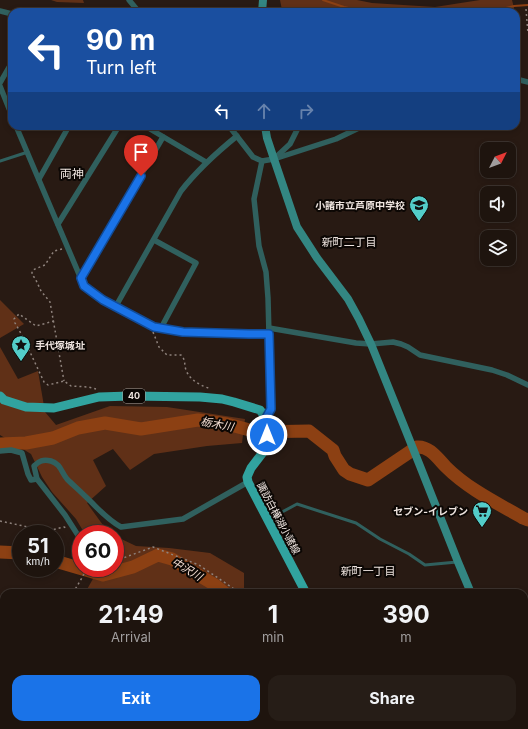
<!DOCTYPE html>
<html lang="en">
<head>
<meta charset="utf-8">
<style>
  body { margin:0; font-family:Inter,"Noto Sans JP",sans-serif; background:#261d17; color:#f1f3f6; height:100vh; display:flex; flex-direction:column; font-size:15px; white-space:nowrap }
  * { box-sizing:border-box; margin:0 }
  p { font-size:13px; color:#a19e9e }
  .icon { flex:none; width:22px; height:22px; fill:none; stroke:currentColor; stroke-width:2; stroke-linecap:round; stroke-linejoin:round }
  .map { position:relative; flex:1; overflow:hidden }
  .drawer { position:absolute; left:0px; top:589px; width:528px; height:140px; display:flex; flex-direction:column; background:#1e140e; border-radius:12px 12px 0 0; box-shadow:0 2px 6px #0003,0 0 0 1px #3c332e }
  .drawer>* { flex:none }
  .top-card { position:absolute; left:8px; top:8px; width:512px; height:122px; border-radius:12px; box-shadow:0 2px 6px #0003,0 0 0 1px #3c332e; background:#1a4fa0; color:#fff; overflow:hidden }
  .needle { width:26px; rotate:48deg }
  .tools { position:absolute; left:480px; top:142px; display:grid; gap:8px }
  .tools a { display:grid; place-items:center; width:36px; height:36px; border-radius:8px; background:#1e140e; box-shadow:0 2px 6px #0003,0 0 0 1px #3c332e; font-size:20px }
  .speed { position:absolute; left:12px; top:525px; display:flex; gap:8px; font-size:20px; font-weight:700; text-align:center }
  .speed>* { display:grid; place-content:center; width:52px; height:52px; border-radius:50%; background:#1e140e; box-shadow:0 2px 6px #0003,0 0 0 1px #3c332e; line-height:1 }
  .speed small { font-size:10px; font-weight:400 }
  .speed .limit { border:6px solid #d22; background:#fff; color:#111 }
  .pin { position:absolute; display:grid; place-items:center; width:34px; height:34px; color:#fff; margin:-41px -17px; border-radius:50% 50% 50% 0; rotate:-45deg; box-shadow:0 0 4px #0007 }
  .pin .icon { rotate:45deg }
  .me { position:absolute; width:44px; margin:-22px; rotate:0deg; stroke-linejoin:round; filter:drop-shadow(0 0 3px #0008) }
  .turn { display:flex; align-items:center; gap:14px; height:84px; padding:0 12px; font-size:18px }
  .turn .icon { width:52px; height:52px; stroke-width:2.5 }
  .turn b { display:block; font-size:28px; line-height:34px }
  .lanes { display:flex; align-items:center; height:38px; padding:0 12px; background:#0003; justify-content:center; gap:20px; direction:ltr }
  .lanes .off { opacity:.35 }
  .eta { display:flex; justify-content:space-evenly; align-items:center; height:68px; text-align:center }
  .eta b { font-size:24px; font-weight:700; line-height:28px }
  .action { display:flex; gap:8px; margin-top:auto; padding:8px 12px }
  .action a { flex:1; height:46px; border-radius:12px; background:#1a73e8; color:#fff; font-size:16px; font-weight:700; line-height:46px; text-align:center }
  .action a+a { background:#261d17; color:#f1f3f6 }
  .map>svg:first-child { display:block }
</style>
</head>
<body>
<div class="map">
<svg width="528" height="729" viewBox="0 0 528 729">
  <rect width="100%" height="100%" fill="#281a13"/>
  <g fill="#603017">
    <polygon points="51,0 83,0 84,3 57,2"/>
    <polygon points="280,0 357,0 372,3 435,7 480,0 512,0 515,12 293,12 282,10"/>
    <polygon points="0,300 24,324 0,338"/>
    <polygon points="0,347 18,379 38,371 45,412 56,425 110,406 167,407 245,419 242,443 207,446 154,454 130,470 113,449 93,460 106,486 87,503 108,532 111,534 85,534 76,519 52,492 42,477 31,454 0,435"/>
    <polygon points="115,536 136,546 169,548 210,553 244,573 244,593 85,593 99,568 115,568"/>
    <polygon points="4,664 4,725 99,725 98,729 0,729 0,668"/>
    <polygon points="143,725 174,725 169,729 149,729"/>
    <polygon points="257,725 357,725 358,729 260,729"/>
  </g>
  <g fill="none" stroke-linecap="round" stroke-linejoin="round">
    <g stroke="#8c4013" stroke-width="2">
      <polyline points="323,0 344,7 367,12"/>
      <polyline points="489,12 514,6 528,5"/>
    </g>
    <g stroke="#8c4013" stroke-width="13">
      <path d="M0 444 26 443 53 438 78 428 105 423 141 429 198 420 227 424 257 432 309 431 333 450 335 456 344 470 350 474 368 480 417 447C430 446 438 459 446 467 468 489 497 503 523 518L528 520"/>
      <polyline points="0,552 21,553"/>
      <polyline points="55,561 103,575 133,567 158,555 172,559 215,585 225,593"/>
      <polyline points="349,725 350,729"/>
    </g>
    <g stroke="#8f837d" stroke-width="1.5" stroke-dasharray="2 3" stroke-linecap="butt">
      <polyline points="526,9 528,34"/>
      <polyline points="62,249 54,251 45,265 35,269 32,271 32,275 35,278 41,291 50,302 64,381"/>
      <polyline points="54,321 36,326 19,314 14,319 15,323 23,337 44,382 48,385 64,381 71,386 88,387 96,389"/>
      <path d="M153 332 159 347 167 355H181C186 360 184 365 186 370 190 381 202 386 211 389"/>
      <polyline points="0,521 47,531 64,527 66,528"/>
      <polyline points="115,561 153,547 199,565 240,593"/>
      <polyline points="73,593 83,576 86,568"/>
      <polyline points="0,658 4,656"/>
      <polyline points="86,725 86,729"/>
      <polyline points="142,725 146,729"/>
    </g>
    <g stroke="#30605e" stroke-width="3">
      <polyline points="0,161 28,152"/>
      <polyline points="269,519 297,504 356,523 380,539 409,554 425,565 457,562"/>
    </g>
    <g stroke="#30605e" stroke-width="5.5">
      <polyline points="129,0 139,12"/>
      <polyline points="0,11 12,14"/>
      <polyline points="516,79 528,82"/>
      <polyline points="0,83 12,62"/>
      <polyline points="0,86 12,116"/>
      <polyline points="16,126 84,286 103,300 154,327 183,332 249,334 269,334"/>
      <polyline points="145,126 206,162"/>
      <polyline points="229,126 253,157 262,161 274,159 336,139 363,126"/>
      <polyline points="276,157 290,144 299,126"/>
      <polyline points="262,161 254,199 259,246 266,272 268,298 271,409 266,418"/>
      <polyline points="39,179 69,126"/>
      <polyline points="58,224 119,126"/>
      <polyline points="154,240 196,263 161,328"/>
      <polyline points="81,278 163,137"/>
      <path d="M116 306 181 191C198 169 216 153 237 136"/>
      <polyline points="269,328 356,343 371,344 393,342 401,344 408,347 420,355 492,370 507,375 528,385"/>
      <polyline points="0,451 11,450 22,453 28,474 31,480 37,479"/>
      <path d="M81 540 65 515 37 479 34 466C39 461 43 459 51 461 61 464 61 472 67 479 73 485 79 490 85 496 97 507 106 519 121 527L183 519 248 482"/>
    </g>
    <g stroke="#338682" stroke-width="8">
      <polyline points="262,12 263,0"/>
      <polyline points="265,126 267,138 274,159 297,227 317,258 348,299 359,319 371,344 406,431 420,466 458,562 471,593"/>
      <polyline points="502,729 502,725"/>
    </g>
    <g stroke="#31a39f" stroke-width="9">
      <polyline points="0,396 4,400 26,407 54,408 99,397 130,396 200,397 222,399 234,402 260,410 266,418 268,427 267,444 264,451 251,468 247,477 248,482 306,593"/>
      <polyline points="379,725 381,729"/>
    </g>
    <defs>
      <polyline id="rail" points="524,729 528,719"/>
    </defs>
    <use href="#rail" stroke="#c8bdb8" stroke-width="3.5"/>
    <use href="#rail" stroke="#0c0704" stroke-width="2" stroke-dasharray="6" stroke-linecap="butt"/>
  </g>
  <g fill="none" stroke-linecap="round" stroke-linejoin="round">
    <defs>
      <polyline id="route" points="141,176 81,278 84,286 103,300 154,327 183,332 249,334 269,334 271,409 266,418 268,427 267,435"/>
    </defs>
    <use href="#route" stroke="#114b97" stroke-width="10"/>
    <use href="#route" stroke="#1a73e8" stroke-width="7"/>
  </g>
  <defs>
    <symbol id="school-pin" viewBox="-11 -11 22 30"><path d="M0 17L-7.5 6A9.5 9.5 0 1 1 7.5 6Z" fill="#53cdc9" stroke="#0c0704"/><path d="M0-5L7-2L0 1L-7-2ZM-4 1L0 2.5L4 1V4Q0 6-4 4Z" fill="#111"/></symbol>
    <symbol id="sight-pin" viewBox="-11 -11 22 30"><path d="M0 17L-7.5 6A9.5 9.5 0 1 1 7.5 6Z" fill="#53cdc9" stroke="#0c0704"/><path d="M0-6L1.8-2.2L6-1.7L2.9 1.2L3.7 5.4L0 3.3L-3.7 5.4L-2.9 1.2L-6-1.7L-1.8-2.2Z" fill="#111"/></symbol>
    <symbol id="supermarket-pin" viewBox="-11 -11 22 30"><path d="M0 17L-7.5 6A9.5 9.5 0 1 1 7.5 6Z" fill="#53cdc9" stroke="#0c0704"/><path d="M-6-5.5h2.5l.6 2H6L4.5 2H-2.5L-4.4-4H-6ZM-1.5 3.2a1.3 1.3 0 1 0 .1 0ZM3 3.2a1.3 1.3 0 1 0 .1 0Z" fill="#111"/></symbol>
  </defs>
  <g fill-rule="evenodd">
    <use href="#school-pin" x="408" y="194" width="22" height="30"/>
    <use href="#sight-pin" x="10" y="334" width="22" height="30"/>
    <use href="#supermarket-pin" x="471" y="500" width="22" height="30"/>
  </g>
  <g text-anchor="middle" stroke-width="4" stroke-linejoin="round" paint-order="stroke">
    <rect fill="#0c0704" stroke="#aaa29d" stroke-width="1" x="123" y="389" width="22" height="14" rx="3"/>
    <g font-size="9" font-weight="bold" fill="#eee4df">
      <text x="134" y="399">40</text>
    </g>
    <g font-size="10" font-weight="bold" fill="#eee4df" stroke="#0c0704" text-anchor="end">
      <text x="405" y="209">小諸市立芦原中学校</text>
      <text x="35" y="349" text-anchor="start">手代塚城址</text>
      <text x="468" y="515">セブン-イレブン</text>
    </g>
    <g font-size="10" fill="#eee4df" stroke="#0c0704">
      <text transform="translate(279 518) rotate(62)" y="4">諏訪白樺湖小諸線</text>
    </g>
    <g font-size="11" fill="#eee4df" stroke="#0c0704">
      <text x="349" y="246">新町二丁目</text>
      <text x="368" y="575">新町一丁目</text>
    </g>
    <g font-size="11" font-style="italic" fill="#f2dcd1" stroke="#0c0704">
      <text transform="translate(217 424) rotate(11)" y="4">栃木川</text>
      <text transform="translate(187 569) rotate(31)" y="4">中沢川</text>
    </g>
    <g font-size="12" fill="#eee4df" stroke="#0c0704">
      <text x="72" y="178">両神</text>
    </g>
  </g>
</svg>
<div class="tools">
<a><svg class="needle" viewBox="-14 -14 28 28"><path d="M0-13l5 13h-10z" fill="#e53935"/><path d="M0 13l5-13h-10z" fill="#a19e9e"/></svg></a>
<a><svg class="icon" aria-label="sound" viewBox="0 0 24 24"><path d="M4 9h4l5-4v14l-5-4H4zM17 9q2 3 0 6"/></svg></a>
<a><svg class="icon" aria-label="layers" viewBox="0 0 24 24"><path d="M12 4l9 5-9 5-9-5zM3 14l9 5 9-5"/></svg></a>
</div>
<div class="speed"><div>51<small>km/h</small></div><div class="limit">60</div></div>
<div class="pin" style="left:141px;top:176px;background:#d93025"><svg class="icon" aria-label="arrive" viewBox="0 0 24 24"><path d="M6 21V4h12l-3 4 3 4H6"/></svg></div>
<svg class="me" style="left:267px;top:435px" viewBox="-20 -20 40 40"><circle r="17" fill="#1a73e8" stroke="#fff" stroke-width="3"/><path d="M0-11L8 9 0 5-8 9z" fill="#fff"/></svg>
<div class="top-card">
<div class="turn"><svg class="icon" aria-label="left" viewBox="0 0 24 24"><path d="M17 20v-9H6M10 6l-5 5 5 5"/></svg><div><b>90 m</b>Turn left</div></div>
<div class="lanes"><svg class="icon" aria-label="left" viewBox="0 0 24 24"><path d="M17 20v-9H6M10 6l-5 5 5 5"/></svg><svg class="icon off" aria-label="ahead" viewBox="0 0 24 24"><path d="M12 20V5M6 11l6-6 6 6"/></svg><svg class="icon off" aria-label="right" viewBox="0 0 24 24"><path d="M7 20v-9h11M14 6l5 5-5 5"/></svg></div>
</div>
<section class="drawer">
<div class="eta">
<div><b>21:49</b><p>Arrival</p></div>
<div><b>1</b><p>min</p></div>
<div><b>390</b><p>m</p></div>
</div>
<div class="action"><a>Exit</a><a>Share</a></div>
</section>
</div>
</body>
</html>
